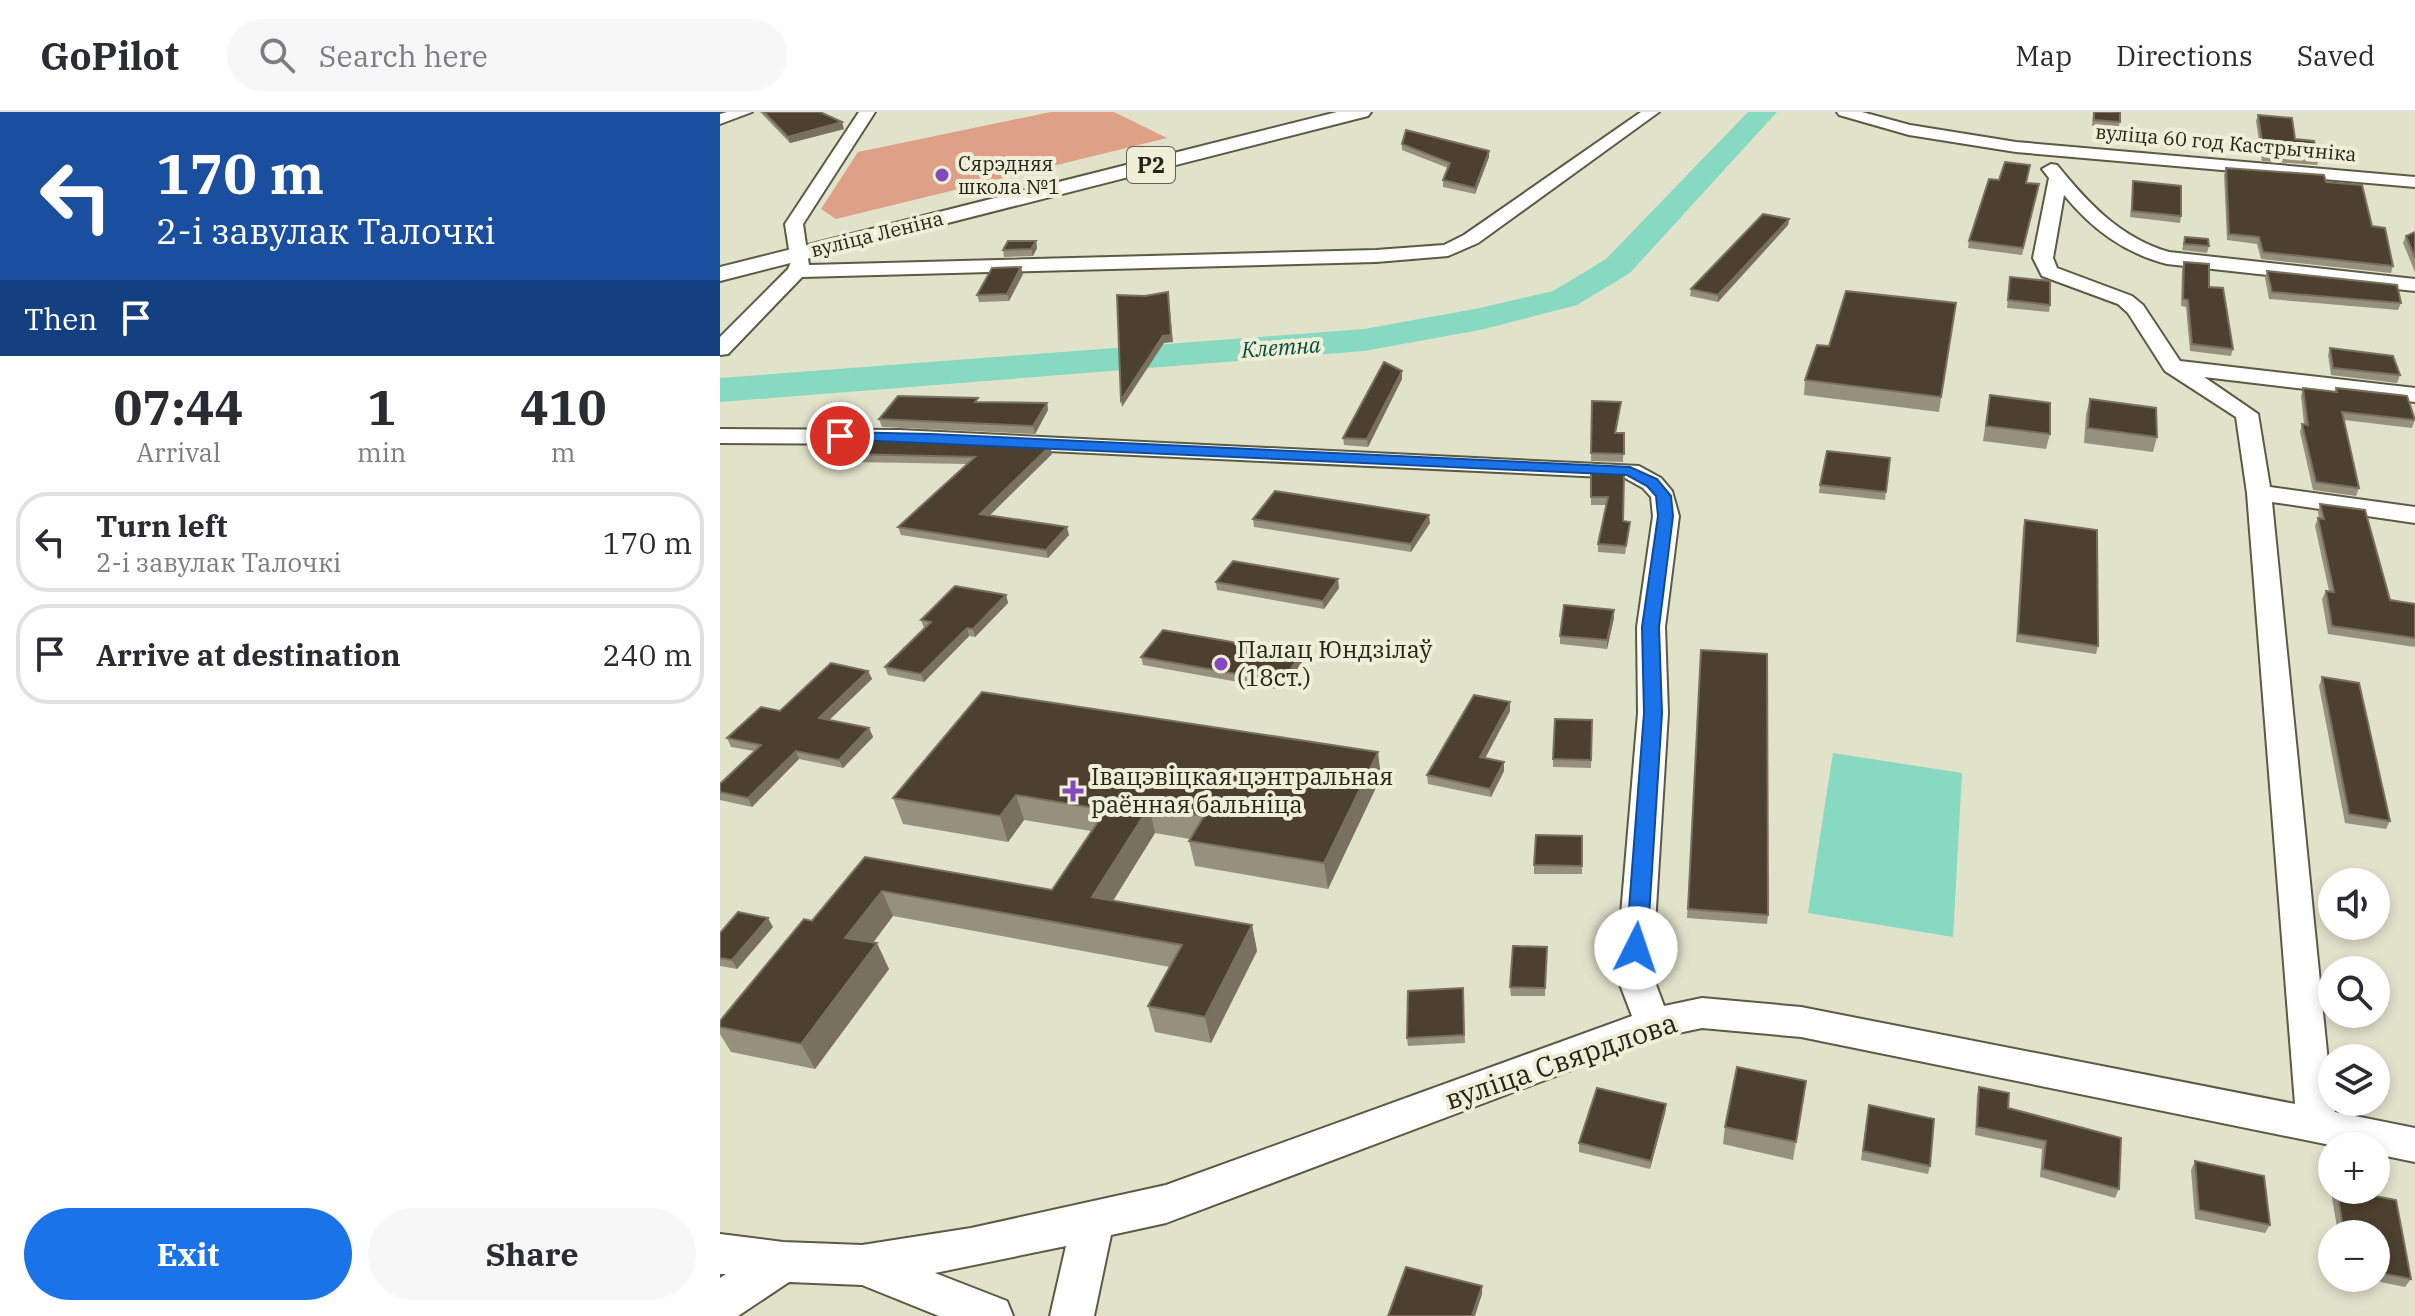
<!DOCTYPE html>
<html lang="en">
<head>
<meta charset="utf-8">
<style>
  body { margin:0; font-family:"IBM Plex Serif",serif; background:#f7f7f7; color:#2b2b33; height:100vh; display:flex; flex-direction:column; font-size:30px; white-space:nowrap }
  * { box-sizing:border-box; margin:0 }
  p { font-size:26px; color:#7c7c81 }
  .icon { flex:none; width:44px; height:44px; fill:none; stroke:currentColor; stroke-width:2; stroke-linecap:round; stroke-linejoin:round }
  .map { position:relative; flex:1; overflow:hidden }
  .sheet { display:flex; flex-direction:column; background:#fff; width:720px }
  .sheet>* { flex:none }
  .banner { background:#1a4fa0; color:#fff; overflow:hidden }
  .controls { position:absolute; left:1598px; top:756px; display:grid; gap:16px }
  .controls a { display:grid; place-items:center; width:72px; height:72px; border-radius:50%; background:#fff; box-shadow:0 4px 12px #0003; font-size:40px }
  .pin { position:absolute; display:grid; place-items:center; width:68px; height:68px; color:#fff; margin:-34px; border:4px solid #fff; border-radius:50%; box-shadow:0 2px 8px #0007 }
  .me { position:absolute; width:88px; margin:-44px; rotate:4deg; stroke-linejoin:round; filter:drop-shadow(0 0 6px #0008) }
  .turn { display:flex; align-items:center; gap:28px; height:168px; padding:0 24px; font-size:36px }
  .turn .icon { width:104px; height:104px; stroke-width:2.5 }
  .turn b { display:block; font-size:56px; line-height:68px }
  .then { display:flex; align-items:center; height:76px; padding:0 24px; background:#0003; gap:16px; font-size:30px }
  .eta { display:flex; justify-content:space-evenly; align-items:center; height:136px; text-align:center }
  .eta b { font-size:48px; font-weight:800; line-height:56px }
  .cta { display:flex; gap:16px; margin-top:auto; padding:16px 24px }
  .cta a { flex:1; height:92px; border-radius:48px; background:#1a73e8; color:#fff; font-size:32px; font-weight:800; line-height:92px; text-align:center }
  .cta a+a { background:#f7f7f7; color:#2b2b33 }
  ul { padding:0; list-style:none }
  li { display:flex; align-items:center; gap:24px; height:100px; margin:0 16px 12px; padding:0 8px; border:4px solid #e1e1e2; border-radius:32px }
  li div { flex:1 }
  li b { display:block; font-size:30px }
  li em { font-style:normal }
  header { display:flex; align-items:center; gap:48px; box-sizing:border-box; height:112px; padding:0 40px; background:#fff; border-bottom:2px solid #e1e1e2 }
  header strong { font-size:38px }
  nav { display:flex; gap:44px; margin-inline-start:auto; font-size:28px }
  .search { width:560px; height:72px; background:#f7f7f7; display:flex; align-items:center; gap:20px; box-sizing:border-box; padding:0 28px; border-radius:44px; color:#7c7c81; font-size:30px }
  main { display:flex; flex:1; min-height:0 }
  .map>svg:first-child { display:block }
</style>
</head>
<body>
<header>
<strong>GoPilot</strong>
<div class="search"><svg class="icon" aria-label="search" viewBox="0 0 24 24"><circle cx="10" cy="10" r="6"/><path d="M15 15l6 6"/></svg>Search here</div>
<nav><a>Map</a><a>Directions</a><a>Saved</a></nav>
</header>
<main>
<section class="sheet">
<div class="banner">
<div class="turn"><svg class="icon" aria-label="left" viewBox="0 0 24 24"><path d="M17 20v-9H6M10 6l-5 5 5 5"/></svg><div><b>170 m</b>2-і завулак Талочкі</div></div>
<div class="then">Then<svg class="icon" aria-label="arrive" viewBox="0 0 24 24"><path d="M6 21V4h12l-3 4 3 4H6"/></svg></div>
</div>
<div class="eta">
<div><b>07:44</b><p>Arrival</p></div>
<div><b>1</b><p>min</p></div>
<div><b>410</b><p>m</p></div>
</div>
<ul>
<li><svg class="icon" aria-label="left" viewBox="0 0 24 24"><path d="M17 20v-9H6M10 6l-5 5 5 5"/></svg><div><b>Turn left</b><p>2-і завулак Талочкі</p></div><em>170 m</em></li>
<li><svg class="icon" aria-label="arrive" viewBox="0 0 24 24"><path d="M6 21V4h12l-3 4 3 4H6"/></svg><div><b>Arrive at destination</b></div><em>240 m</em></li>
</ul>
<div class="cta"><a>Exit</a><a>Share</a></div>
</section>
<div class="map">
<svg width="1695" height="1204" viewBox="0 0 1695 1204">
  <rect width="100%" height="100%" fill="#e1e2ca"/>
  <polygon fill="#dfa088" points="331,0 394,0 447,26 116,107 101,97 138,40"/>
  <polygon fill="#87dac1" points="1113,641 1242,661 1233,825 1088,801"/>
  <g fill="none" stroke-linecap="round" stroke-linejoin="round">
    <polygon fill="#87dac1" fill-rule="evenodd" points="1028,0 1057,0 910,161 857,193 760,218 644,239 0,290 0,266 644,217 760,196 833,179 886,147"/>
    <defs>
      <g id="minor">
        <polygon points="7,0 32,0 0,12 0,2"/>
        <polygon points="139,0 155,0 83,112 89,153 656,138 724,133 744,123 921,0 939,0 758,131 728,144 656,150 82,165 8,242 0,243 0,225 68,157 71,150 65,112"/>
        <polygon points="1117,0 1142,0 1190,13 1296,30 1695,65 1695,75 1296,40 1189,23 1119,3"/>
        <path d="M1331 52 1337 53C1368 91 1400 126 1449 140L1695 167V179L1447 152C1404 141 1372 117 1344 83L1333 146 1337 156 1412 184 1423 193 1460 249 1695 276V290L1484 265 1538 302 1550 375 1695 395V411L1552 390 1612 990 1615 1000 1695 1016V1050L1656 1042V1034H1615L1081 925 982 916 939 925 446 1111 391 1123 374 1204H330L346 1134 215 1161 287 1189 293 1204H219L142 1173 69 1170 18 1204H0V1166L6 1162H0V1122L63 1130 142 1133 251 1116 446 1073 912 904 896 862 918 601 917 515 933 404 931 385 923 376 905 366 179 332 0 331V317L179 318 919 354 941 366 952 379 959 404 945 515 948 601 932 862 944 894 982 886 1081 895 1575 992 1527 381 1516 305 1445 259 1408 201 1398 192 1322 164 1313 146 1329 66 1322 57Z"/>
      </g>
      <polygon id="major" points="617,0 651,0 648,4 0,169 0,155"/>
    </defs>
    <use href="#minor" stroke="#5a5a45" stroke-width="4"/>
    <use href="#major" stroke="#5a5a45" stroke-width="4"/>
    <use href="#minor" fill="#fff" fill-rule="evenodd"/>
    <use href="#major" fill="#fff" fill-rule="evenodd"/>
  </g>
  <g fill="#96917c">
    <polygon points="40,0 100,0 124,17 70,31"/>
    <polygon points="1373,0 1400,0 1399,16 1372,14"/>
    <polygon points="1538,3 1575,27 1599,47 1597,53 1542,49 1536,9"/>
    <polygon points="682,32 769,45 755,82 723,75 723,68 728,56 682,38"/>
    <polygon points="1506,56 1606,70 1652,114 1673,154 1671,161 1541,147 1537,132 1507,128 1504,63"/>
    <polygon points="1413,69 1461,104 1460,111 1410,105"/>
    <polygon points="1306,71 1319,72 1302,143 1248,136 1249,129"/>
    <polygon points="1069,107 1068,113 998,190 970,184 971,177"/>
    <polygon points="1695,120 1695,160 1683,131 1686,124"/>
    <polygon points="1465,125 1489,134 1487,141 1462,138"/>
    <polygon points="316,129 317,136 313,144 284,145 283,138"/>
    <polygon points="1464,150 1489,175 1513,237 1511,244 1470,239 1466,195 1461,194 1462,157"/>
    <polygon points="1547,159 1681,191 1678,198 1549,187 1545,166"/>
    <polygon points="303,162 289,189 259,190 257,183"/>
    <polygon points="1290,165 1330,193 1329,200 1287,196"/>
    <polygon points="1236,191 1219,300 1084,283 1085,268 1109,234"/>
    <polygon points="1610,236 1680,263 1677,271 1611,263 1608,243"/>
    <polygon points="682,259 682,267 648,335 624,333 623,326"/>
    <polygon points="1583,276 1615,280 1616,276 1695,307 1692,316 1624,308 1639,376 1636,384 1593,378 1580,320 1582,312 1584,312 1581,284"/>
    <polygon points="1270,283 1330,322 1326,337 1263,329"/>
    <polygon points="1370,287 1437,325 1433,340 1364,331 1366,302"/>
    <polygon points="872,289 901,290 896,321 904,321 903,350 871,349"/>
    <polygon points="259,290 327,291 328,298 315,322 162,315 159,307"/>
    <polygon points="131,342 332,342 269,403 349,423 328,446 181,423 178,415 247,352 134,350"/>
    <polygon points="1170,346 1165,388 1099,381 1100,373"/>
    <polygon points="871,360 903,409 910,410 905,442 878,440 878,432 886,393 871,393"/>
    <polygon points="1600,392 1670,488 1695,492 1695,535 1608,522 1602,487 1606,479 1609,479 1595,414 1598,406 1599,407 1598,400"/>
    <polygon points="533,407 710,411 691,440 534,415"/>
    <polygon points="1305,408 1378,534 1376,542 1296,530 1303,416"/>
    <polygon points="496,470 619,476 604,497 497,478"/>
    <polygon points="286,483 288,491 255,525 249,524 204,570 168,563 165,555 204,516 201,508"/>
    <polygon points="894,506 887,537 840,532 840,524"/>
    <polygon points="981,538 1048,803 1047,812 967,806"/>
    <polygon points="581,542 582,550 563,578 423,553 421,545"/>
    <polygon points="148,559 152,567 109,608 149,616 153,625 123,656 79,647 32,695 0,688 0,672 34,639 11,635 7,626 60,599"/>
    <polygon points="1602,565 1670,709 1666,717 1625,711 1599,574"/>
    <polygon points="790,599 765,646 784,650 784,659 771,685 708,672 707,663"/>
    <polygon points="872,608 871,656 833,655 833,647"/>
    <polygon points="661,665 608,777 475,754 469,729 470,727 435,721 393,789 532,813 537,839 491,931 435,920 428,894 450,855 173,804 153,831 169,857 95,957 11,940 0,922 0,909 92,809 145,745 332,778 371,719 304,708 288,730 183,712 173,686"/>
    <polygon points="862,724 862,762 814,762 814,753"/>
    <polygon points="53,815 17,857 0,854 0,821"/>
    <polygon points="827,835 825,884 791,884 790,875"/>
    <polygon points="743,876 745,931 688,934 687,926"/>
    <polygon points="1086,969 1073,1048 1003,1032 1005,1015"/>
    <polygon points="1259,975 1399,1077 1395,1086 1320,1065 1322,1037 1255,1023 1257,984"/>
    <polygon points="946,992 945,1001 930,1057 859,1040 859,1031"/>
    <polygon points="1149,993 1210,1054 1208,1062 1141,1048"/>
    <polygon points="1475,1049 1550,1113 1545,1121 1475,1107 1471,1058"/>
    <polygon points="1616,1078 1624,1078 1691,1167 1685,1175 1641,1166 1656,1166 1656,1122 1618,1122 1612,1085"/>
  </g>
  <g fill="#79715e">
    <polygon points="122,10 124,17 70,31 68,25"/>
    <polygon points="769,39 769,45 755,82 755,76"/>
    <polygon points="1069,107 1068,113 998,190 998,183"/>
    <polygon points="316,129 317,136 313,144 311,137"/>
    <polygon points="301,155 303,162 289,189 287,182"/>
    <polygon points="448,180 453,230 444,231 402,295 401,288"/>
    <polygon points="682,259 682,267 648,335 647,327"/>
    <polygon points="327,291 328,298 315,322 313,314"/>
    <polygon points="330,334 332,342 263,410 260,402"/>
    <polygon points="709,403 710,411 691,440 691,432"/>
    <polygon points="347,415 349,423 328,446 326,438"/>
    <polygon points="618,467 619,476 604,497 603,489"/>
    <polygon points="286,483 288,491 255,525 253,517"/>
    <polygon points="894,498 894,506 887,537 887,528"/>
    <polygon points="247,516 249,524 204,570 201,562"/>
    <polygon points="581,542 582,550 563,578 562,570"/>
    <polygon points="148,559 152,567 102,615 99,606"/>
    <polygon points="790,590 790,599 761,654 760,645"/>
    <polygon points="149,616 153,625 123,656 119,648"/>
    <polygon points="76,639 79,647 32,695 28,686"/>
    <polygon points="658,640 661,665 608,777 604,751"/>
    <polygon points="784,650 784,659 771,685 770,677"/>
    <polygon points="296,683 304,708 288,730 280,704"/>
    <polygon points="429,695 435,721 379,811 372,785"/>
    <polygon points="162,779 173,804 137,851 125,826"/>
    <polygon points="48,806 53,815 17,857 12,848"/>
    <polygon points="532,813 537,839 491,931 485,905"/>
    <polygon points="157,831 169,857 95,957 81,932"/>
    <polygon points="946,992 945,1001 930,1057 931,1049"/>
    <polygon points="762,1174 762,1182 755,1204 752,1204"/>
  </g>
  <g fill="#4c402f" stroke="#79715e" stroke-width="2">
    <polygon points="44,0 100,0 122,10 68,25"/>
    <polygon points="1374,0 1400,0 1400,10 1374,8"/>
    <polygon points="1538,3 1572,6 1575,27 1594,29 1599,47 1544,42"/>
    <polygon points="686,18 769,39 755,76 723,68 730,51 682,32"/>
    <polygon points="1285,50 1310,53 1306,71 1319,72 1303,136 1249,129 1269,67 1279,68"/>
    <polygon points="1506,56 1604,63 1606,70 1642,73 1652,114 1665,116 1673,154 1543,140 1539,125 1509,122"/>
    <polygon points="1413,69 1461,74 1461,104 1412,99"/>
    <polygon points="1043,102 1069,107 998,183 971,177"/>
    <polygon points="1695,120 1695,146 1686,124"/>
    <polygon points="1465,125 1488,127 1489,134 1464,132"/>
    <polygon points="288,129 316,129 311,137 283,138"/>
    <polygon points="1464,150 1489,152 1489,175 1503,176 1513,237 1472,232 1468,188 1463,187"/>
    <polygon points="301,155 287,182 257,183 272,156"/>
    <polygon points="1547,159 1677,173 1681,191 1552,180"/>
    <polygon points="1290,165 1330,169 1330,193 1288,188"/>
    <polygon points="1126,179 1236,191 1221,285 1085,268 1097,233 1109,234"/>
    <polygon points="448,180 451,223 443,224 401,288 397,183 425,184"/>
    <polygon points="1610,236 1673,244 1680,263 1613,256"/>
    <polygon points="664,250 682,259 647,327 623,326"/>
    <polygon points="1583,276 1617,280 1616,276 1687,284 1695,308 1622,300 1639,376 1596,370 1582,312 1588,313"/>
    <polygon points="1270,283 1330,291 1330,322 1266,314"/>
    <polygon points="178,284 258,286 255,290 327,291 313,314 159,307"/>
    <polygon points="1370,287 1436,296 1437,325 1368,316"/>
    <polygon points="872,289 901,290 895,321 904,321 904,342 871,341"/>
    <polygon points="143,327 330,334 260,402 347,415 326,438 178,415 255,345 131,342"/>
    <polygon points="1107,339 1170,346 1166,380 1100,373"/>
    <polygon points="871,360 904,361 903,409 910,410 906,434 878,432 888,385 871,385"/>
    <polygon points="555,379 709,403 691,432 533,407"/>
    <polygon points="1600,392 1645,398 1670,488 1695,492 1695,526 1612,514 1606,479 1614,480 1598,406 1604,407"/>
    <polygon points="1305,408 1377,418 1378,534 1298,522"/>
    <polygon points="513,449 618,467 603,489 496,470"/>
    <polygon points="235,474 286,483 253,517 247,516 201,562 165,555 211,510 201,508"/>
    <polygon points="844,493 894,498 887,528 840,524"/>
    <polygon points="443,518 581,542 562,570 421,545"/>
    <polygon points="981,538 1047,542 1048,803 968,797"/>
    <polygon points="111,551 148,559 99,606 149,616 119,648 76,639 28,686 0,680 0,672 41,633 7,626 41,595 60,599"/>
    <polygon points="1602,565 1639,571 1670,709 1629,702"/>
    <polygon points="262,580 658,640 604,751 469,729 484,704 429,695 372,785 532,813 485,905 428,894 462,833 162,779 125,826 157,831 81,932 0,915 0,909 84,807 92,809 145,745 332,778 386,698 296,683 280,704 173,686"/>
    <polygon points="754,583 790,590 760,645 784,650 770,677 707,663"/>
    <polygon points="835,607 872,608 871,648 833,647"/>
    <polygon points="816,723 862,724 862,754 814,753"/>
    <polygon points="18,800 48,806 12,848 0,846 0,821"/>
    <polygon points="793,834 827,835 825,876 790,875"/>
    <polygon points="743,876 744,923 687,926 688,879"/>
    <polygon points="1017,955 1086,969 1076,1030 1005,1015"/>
    <polygon points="1259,975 1289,981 1288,996 1401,1026 1399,1077 1323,1057 1326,1029 1257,1015"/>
    <polygon points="877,976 946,992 931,1049 859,1031"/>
    <polygon points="1149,993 1214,1007 1210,1054 1143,1039"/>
    <polygon points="1475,1049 1544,1064 1550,1113 1479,1098"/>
    <polygon points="1617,1078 1624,1078 1676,1088 1691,1167 1656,1160 1656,1122 1624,1122"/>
    <polygon points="686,1155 762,1174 752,1204 668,1204"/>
  </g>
  <polygon fill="#1a73e8" stroke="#114b97" stroke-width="2" points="120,320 211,322 910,355 937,367 951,384 953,404 939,515 942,601 927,836 924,842 916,845 909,842 906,836 924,601 922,515 938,404 936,384 927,374 907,363 115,327 113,324"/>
  <g fill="#8548be" stroke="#efefd7" stroke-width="3">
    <circle cx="222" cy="63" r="8"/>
    <circle cx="501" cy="552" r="8"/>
    <path d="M349 667h8v8h8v8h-8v8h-8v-8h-8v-8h8z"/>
  </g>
  <g text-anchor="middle" stroke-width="8" stroke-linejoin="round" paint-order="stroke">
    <g font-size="20" fill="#24241b" stroke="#efefd7">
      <text transform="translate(1506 31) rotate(5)" y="7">вуліца 60 год Кастрычніка</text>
      <text transform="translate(157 122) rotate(-14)" y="7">вуліца Леніна</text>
    </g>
    <g font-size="20" fill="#24241b" stroke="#efefd7" text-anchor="start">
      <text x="238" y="59">Сярэдняя<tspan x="238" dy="23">школа №1</tspan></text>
    </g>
    <rect fill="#efefd7" stroke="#616153" stroke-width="2" x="407" y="35" width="48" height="36" rx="6"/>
    <g font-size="22" font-weight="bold" fill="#24241b">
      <text x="431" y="61">Р2</text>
    </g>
    <g font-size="22" font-style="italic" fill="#004c3c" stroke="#efefd7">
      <text transform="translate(561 235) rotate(-4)" y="8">Клетна</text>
    </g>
    <g font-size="24" fill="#24241b" stroke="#efefd7" text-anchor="start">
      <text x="517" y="546">Палац Юндзілаў<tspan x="517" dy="28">(18ст.)</tspan></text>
      <text x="371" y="673">Івацэвіцкая цэнтральная<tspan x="371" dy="28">раённая бальніца</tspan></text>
    </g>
    <g font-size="28" fill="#24241b" stroke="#efefd7">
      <text transform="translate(841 949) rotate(-19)" y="10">вуліца Свярдлова</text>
    </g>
  </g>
</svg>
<div class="controls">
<a><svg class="icon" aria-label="sound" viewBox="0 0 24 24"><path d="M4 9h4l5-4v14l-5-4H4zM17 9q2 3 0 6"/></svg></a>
<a><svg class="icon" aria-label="search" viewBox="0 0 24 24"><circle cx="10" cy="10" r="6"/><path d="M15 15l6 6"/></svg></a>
<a><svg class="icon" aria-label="layers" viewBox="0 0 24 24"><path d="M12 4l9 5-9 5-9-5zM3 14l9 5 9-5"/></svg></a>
<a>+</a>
<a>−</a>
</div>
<div class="pin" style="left:120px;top:324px;background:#d93025"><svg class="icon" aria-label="arrive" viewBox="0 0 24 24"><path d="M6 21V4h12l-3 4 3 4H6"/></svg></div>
<svg class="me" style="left:916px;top:836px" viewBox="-20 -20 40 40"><circle r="19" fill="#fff"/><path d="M0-13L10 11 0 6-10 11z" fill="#1a73e8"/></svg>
</div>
</main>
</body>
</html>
